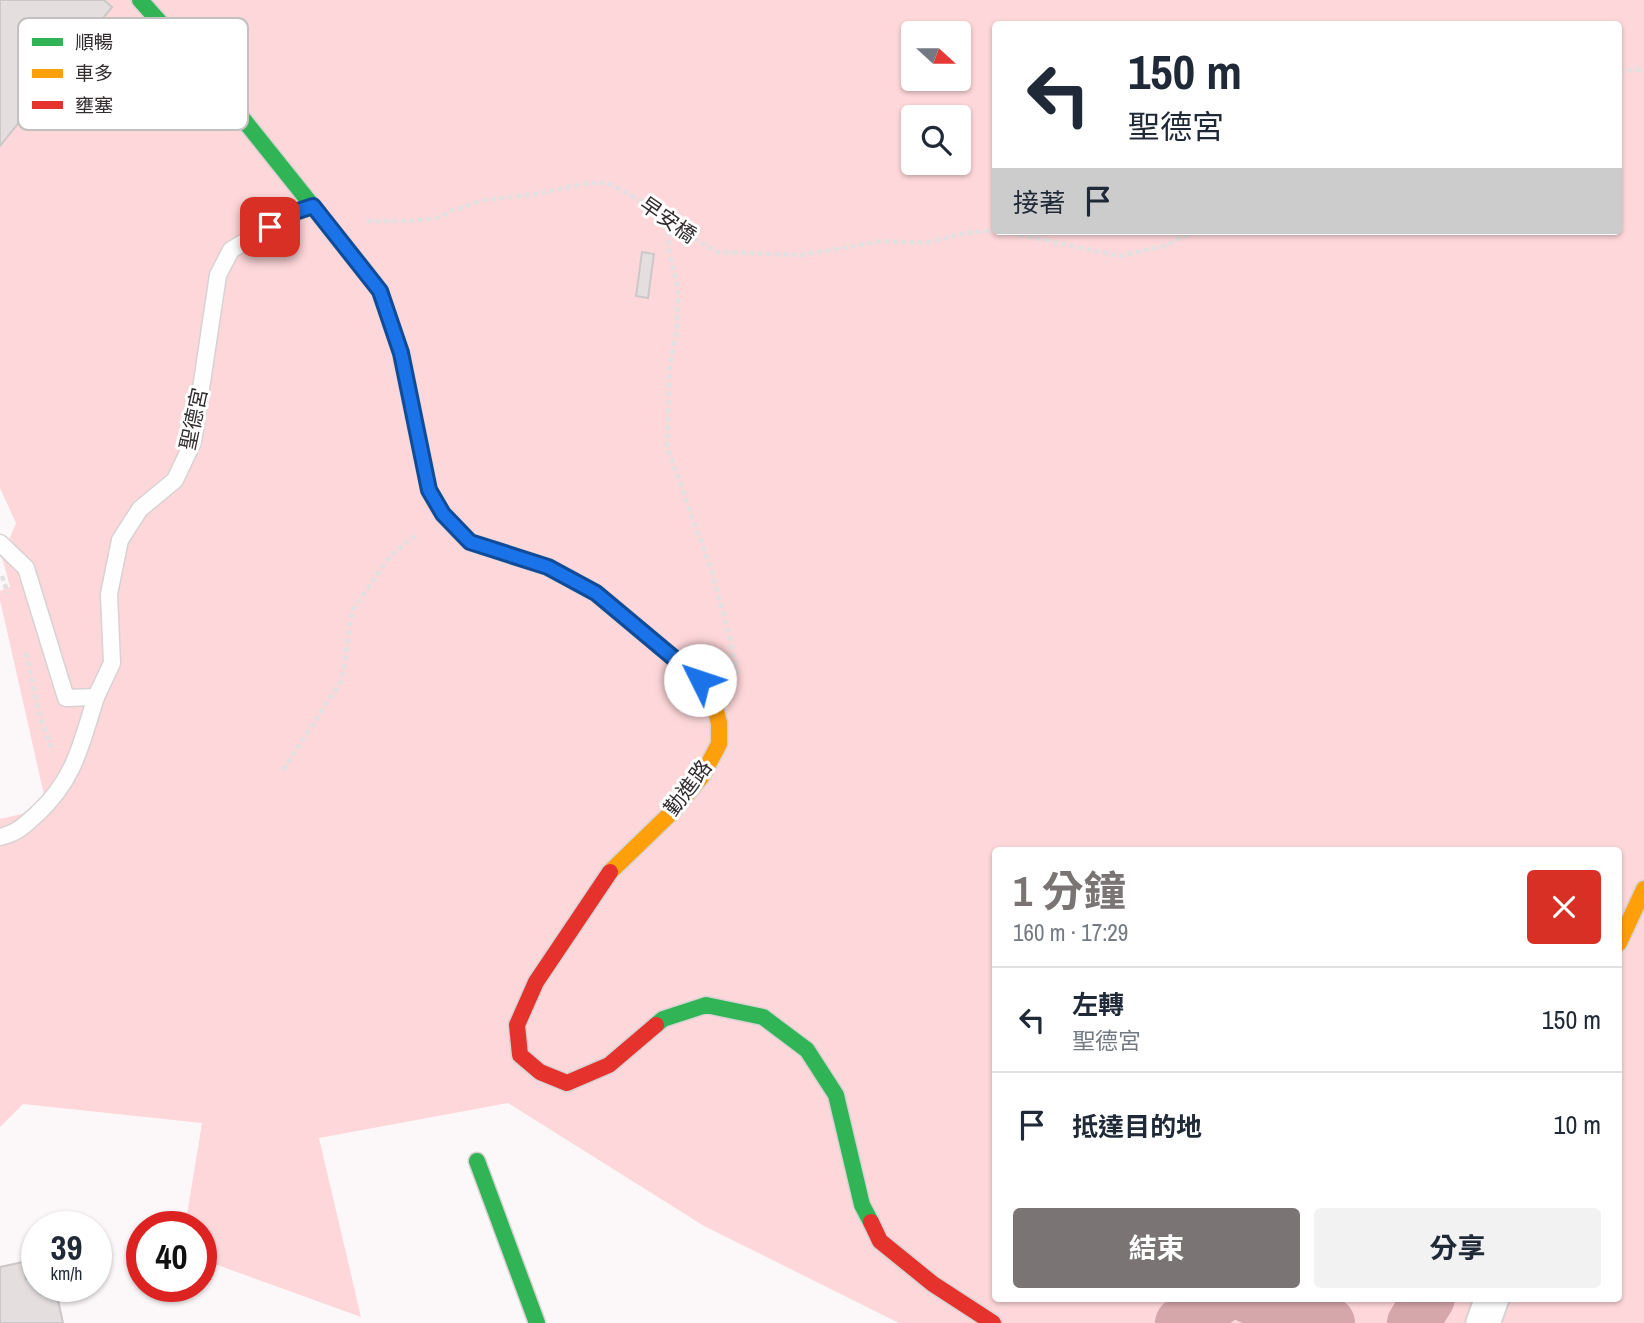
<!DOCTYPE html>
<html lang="zh-TW">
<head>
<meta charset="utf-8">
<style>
  body { margin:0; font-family:"Archivo Narrow","Noto Sans TC",sans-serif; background:#f2f2f3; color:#1f2937; height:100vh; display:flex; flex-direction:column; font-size:26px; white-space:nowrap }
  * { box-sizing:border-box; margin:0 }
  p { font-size:23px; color:#747a83 }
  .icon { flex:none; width:38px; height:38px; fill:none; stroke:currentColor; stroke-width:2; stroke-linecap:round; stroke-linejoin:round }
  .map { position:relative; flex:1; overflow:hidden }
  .sheet { position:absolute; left:992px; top:847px; width:630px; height:455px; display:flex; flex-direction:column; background:#fff; border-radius:7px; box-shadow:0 2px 5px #0004 }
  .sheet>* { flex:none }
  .banner { position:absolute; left:992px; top:21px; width:630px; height:214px; border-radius:7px; box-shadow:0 2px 5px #0004; background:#fff; color:#1f2937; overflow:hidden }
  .needle { width:46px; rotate:111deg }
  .tools { position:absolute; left:901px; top:21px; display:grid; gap:14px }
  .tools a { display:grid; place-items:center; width:70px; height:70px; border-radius:7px; background:#fff; box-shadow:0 2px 5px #0004; font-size:35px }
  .speed { position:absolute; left:21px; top:1211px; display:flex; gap:14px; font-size:35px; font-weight:700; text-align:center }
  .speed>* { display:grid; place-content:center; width:91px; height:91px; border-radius:50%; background:#fff; box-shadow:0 2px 5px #0004; line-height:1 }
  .speed small { font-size:18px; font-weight:400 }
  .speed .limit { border:10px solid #d22; background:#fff; color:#111 }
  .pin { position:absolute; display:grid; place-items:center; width:60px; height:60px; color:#fff; margin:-30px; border-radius:14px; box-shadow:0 4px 10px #0006 }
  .me { position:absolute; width:77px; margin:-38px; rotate:311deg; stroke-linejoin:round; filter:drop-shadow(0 0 5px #0008) }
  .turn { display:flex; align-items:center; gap:24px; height:147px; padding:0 21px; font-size:32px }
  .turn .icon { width:91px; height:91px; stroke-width:2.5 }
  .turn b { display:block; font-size:49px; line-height:60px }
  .then { display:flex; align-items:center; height:66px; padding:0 21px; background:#0003; gap:14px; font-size:26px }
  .round { display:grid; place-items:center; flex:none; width:74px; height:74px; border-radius:7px; background:#f2f2f3 }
  .headline { display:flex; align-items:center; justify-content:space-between; height:119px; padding:0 21px }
  h1 { font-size:42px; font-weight:700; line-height:52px; color:#7a7475 }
  .cta { display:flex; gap:14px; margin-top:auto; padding:14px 21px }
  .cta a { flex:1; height:80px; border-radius:7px; background:#7a7475; color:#fff; font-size:28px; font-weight:700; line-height:80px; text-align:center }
  .cta a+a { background:#f2f2f3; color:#1f2937 }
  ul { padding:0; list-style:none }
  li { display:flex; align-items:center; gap:21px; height:105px; padding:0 21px; border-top:2px solid #e0e1e3 }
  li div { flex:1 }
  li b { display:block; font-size:26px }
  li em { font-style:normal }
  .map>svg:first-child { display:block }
</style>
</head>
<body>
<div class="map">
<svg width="1644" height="1323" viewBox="0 0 1644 1323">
  <rect width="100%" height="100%" fill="#fcf7f8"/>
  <path fill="#fed7da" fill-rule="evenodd" d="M0 0H1644V1323H899L704 1226 508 1103 319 1138 361 1317 201 1259V1227H185L202 1123 23 1104 0 1127V819L47 808 0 600V591L10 587 2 557 16 523 0 488ZM996 24H1619V231H996ZM914 33H959V79H914ZM914 117H959V163H914ZM996 850H1619V1298H996Z"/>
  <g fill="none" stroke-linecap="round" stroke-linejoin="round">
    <g stroke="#d5a6aa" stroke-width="52">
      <polyline points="1250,1298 1329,1323"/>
      <polyline points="1181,1323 1221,1298"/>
      <polyline points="1413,1323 1429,1298"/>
    </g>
  </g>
  <g fill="#e4dedf" stroke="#ccc7c8" stroke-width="2">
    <polygon points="0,0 104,0 112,7 0,146"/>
    <polygon points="642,252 654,254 648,298 636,296"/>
    <polygon points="23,1262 26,1279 37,1277 37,1286 55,1286 63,1323 0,1323 0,1267"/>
  </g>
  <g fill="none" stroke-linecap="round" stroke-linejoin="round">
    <defs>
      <g id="lane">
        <polyline points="0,543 26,568 66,698 96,697 112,663 109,594 120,540 140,509 175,480 193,442 218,275 231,250 292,213 313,206"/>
        <path d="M0 837C19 832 22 827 37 814 75 779 81 744 96 697"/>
      </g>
      <polyline id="street" points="1483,1323 1492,1298"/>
      <g id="fast">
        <polyline points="140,0 215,84 367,274"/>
        <polyline points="656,1025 663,1019 706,1005 763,1017 807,1050 836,1095 862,1205 871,1222"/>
        <polyline points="477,1161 537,1323"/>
      </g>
      <g id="slow">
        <polyline points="457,529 470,542 548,567 596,593 700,680 714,703 719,723 719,744 702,776 672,812 610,872"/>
        <polyline points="1619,943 1644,889"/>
      </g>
      <g id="jam">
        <polyline points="367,274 380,291 401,353 429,490 443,514 457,529"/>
        <polyline points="610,872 536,982 517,1025 520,1055 540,1072 567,1083 609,1065 656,1025"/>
        <polyline points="871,1222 880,1241 933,1284 993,1323"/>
      </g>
    </defs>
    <use href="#lane" stroke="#d8d2d3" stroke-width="19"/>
    <use href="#street" stroke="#d8d2d3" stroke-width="37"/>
    <use href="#fast" stroke="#d8d2d3" stroke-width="19"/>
    <use href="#slow" stroke="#d8d2d3" stroke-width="19"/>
    <use href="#jam" stroke="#d8d2d3" stroke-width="19"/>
    <g stroke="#e2e0e0" stroke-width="4.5" stroke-dasharray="5 3.5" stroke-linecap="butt">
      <polyline points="1619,71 1644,69"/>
      <polyline points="367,221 414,221 441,217 448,212 484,200 536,194 588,183 608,183 640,200 667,222 717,252 802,255 882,241 925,243 966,233 996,230"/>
      <polyline points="667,223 670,256 678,288 677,328 670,364 667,447 712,572 730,639 737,674"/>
      <polyline points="1003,231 1119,256 1165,246 1195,231"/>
      <polyline points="2,576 8,594"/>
      <polyline points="26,653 40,717 53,752"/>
      <polyline points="283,770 342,680 352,611 390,556 418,534"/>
    </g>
    <use href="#lane" stroke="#fffefe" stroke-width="16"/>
    <use href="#street" stroke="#fffefe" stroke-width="33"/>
    <use href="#fast" stroke="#30b455" stroke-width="16"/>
    <use href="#slow" stroke="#ff9f0a" stroke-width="16"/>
    <use href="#jam" stroke="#e5322d" stroke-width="16"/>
  </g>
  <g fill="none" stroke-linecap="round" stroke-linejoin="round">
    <defs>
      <polyline id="route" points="270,227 292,213 313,206 380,291 401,353 429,490 443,514 470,542 548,567 596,593 700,680"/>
    </defs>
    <use href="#route" stroke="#114b97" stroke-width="18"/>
    <use href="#route" stroke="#1a73e8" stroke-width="12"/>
  </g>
  <g text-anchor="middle" stroke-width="6" stroke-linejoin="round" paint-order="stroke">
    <g font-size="21" fill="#342e2f" stroke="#fff">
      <text transform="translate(668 220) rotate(35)" y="7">早安橋</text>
      <text transform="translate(194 419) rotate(-78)" y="7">聖德宮</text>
      <text transform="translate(688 788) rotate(-53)" y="7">勤進路</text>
    </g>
  </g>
  <rect x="18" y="18" width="230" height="112" rx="10" fill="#fff" stroke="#c2c0c1" stroke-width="2"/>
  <rect x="32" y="38" width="31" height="8" fill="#30b455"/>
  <rect x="32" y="69" width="31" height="9" fill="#ff9f0a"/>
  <rect x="32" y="101" width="31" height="8" fill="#e5322d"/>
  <g font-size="19" fill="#342e2f">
    <text x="75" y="49">順暢</text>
    <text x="75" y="80">車多</text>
    <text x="75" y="112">壅塞</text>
  </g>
</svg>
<div class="tools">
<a><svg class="needle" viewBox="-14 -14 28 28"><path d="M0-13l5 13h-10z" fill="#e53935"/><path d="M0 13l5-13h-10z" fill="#747a83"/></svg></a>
<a><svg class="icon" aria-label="search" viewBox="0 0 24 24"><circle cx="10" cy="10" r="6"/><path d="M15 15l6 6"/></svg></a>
</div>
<div class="speed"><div>39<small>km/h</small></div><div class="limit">40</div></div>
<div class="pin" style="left:270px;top:227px;background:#d93025"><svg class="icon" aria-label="arrive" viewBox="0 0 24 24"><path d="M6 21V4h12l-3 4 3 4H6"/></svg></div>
<svg class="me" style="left:700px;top:680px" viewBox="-20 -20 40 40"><circle r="19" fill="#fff"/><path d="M0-13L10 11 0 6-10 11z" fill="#1a73e8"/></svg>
<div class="banner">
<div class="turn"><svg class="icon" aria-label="left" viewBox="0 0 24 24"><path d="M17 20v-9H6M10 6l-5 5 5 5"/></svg><div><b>150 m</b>聖德宮</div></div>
<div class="then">接著<svg class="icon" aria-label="arrive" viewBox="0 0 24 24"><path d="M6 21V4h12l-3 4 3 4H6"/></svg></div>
</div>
<section class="sheet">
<div class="headline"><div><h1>1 分鐘</h1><p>160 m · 17:29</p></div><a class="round" style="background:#d93025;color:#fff"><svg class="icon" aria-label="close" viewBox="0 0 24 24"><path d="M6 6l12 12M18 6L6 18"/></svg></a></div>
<ul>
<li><svg class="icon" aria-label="left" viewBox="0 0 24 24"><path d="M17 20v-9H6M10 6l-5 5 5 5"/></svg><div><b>左轉</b><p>聖德宮</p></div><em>150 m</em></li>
<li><svg class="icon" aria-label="arrive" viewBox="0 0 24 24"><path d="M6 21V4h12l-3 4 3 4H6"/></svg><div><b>抵達目的地</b></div><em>10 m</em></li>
</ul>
<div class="cta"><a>結束</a><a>分享</a></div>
</section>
</div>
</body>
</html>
